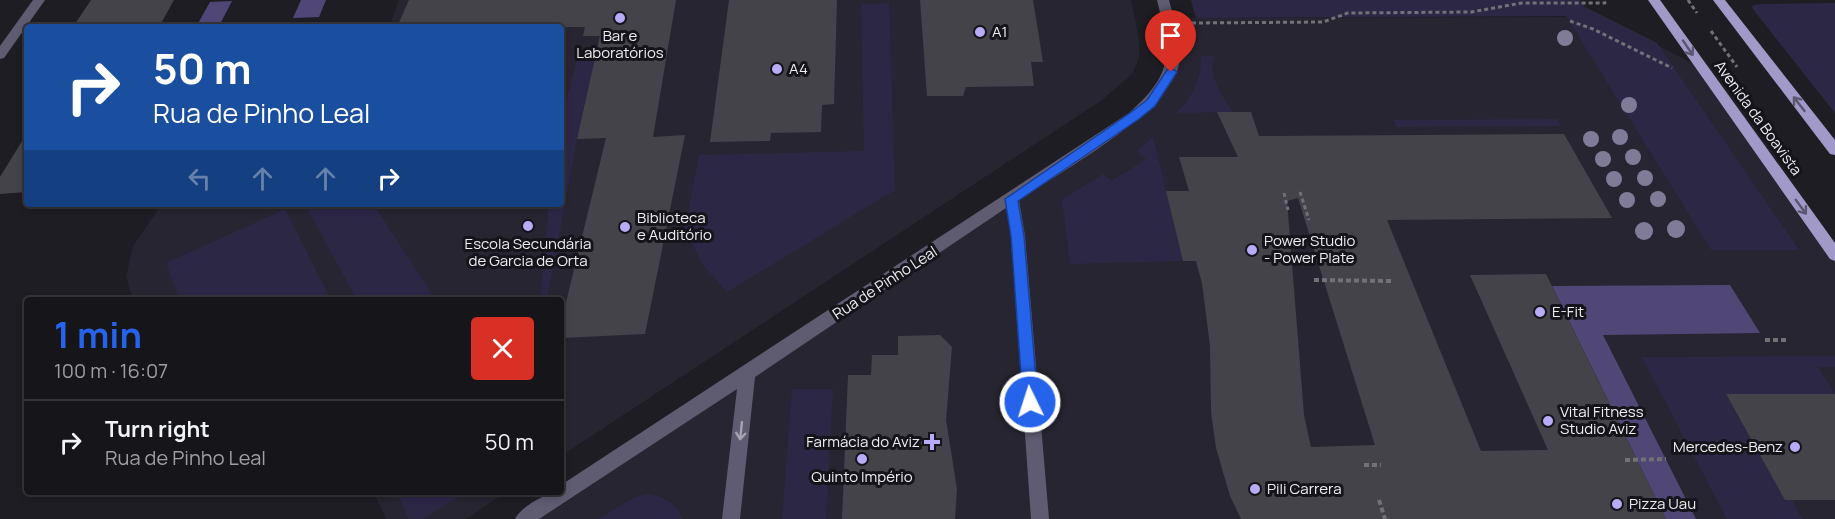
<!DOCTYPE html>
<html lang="en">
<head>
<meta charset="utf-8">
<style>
  body { margin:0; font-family:Manrope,sans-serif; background:#1f1f23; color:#f1f3f6; height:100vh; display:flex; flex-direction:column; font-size:22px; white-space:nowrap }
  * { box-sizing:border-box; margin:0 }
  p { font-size:20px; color:#9e9fa2 }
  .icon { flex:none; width:33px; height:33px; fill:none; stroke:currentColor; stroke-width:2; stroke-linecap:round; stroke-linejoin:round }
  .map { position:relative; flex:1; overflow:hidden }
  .sheet { position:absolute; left:24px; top:297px; width:540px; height:198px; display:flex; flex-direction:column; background:#16161a; border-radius:6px; box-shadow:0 3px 9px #0003,0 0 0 2px #353539 }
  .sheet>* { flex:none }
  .banner { position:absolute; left:24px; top:24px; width:540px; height:183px; border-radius:6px; box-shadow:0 3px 9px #0003,0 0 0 2px #353539; background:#1a4fa0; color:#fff; overflow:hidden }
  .pin { position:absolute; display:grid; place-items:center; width:51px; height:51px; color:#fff; margin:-62px -26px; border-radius:50% 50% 50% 0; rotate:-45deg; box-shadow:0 0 6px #0007 }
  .pin .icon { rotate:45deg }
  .me { position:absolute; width:66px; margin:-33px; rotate:356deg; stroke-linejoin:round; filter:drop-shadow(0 0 4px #0008) }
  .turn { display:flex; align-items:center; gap:21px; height:126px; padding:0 30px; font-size:27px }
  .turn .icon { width:78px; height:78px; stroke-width:2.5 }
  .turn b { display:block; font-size:42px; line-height:51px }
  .lanes { display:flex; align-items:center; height:57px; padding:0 30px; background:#0003; justify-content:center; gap:30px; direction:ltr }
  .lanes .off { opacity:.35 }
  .round { display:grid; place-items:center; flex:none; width:63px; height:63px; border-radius:6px; background:#1f1f23 }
  .head { display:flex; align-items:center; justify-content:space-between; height:102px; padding:0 30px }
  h1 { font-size:36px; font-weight:700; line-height:45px; color:#2563eb }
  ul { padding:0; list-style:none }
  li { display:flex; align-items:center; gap:18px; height:84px; padding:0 30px; border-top:2px solid #353539 }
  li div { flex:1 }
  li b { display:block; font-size:22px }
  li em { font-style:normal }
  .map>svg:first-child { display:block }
</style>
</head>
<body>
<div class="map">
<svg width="1835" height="519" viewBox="0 0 1835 519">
  <rect width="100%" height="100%" fill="#1e1d23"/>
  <g fill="#272531">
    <polygon points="399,0 1131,0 1139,40 1139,58 1132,74 1102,100 561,456 561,300 133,300 126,277 133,246 162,204 561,204 561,27 389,27"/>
    <polygon points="1604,17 1701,68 1835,255 1835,519 524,519 1134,116 1171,72 1168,18"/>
    <polygon points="374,492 506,492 466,519 386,519"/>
  </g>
  <g fill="#2d2746">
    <polygon points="1191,0 1580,0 1585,7 1657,43 1799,250 1711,250 1566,16 1196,18"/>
    <polygon points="889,3 895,190 727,292 702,264 685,229 699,155 864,151 861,4"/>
    <polygon points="1835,3 1835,113 1752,8 1753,5 1761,4"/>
    <polygon points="578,56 596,56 577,139 547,300 540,300 549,204 561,204 561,121"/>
    <path d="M1201 56H1215C1206 74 1223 97 1233 112L1177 113C1192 96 1202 80 1201 56Z"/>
    <polygon points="1557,119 1561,126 1396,127 1393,120"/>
    <polygon points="1153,137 1183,261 1070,264 1062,200 1103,174 1112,181 1146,159 1137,151"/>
    <polygon points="305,204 373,204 436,300 357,300"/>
    <polygon points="285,209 331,300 180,300 166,263"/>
    <polygon points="1835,356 1835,367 1818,367 1835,394 1726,395 1785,499 1792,500 1802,519 1727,519 1642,357"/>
    <polygon points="792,389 833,389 826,519 782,519"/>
    <polygon points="396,492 466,492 423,519 409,519"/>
    <path d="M650 494C666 498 676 503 682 519H598L635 497Z"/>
  </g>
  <g fill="#504777">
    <polygon points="301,0 326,0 319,17 293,18"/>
    <polygon points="232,1 219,26 196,27 210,2"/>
    <polygon points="1730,285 1760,333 1603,335 1696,519 1666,519 1552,286"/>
  </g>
  <g fill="#44434a" fill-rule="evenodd">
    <polygon points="91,0 174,0 159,27 73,27"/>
    <polygon points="409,0 676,0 653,137 685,135 645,334 562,338 563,315 606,138 577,139 600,36 583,36 585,27 397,27"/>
    <polygon points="729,0 837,0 834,104 822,105 821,132 771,133 770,141 710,142"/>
    <polygon points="920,0 1033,0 1043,62 1031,62 1034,86 966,87 963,96 927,96"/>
    <path d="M1217 112H1251L1259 136 1564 134 1612 218 1387 220 1481 451 1548 450 1470 275 1546 274 1666 519H1241L1230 496 1216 448 1211 412 1210 346 1202 283 1196 261H1183L1166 191H1189L1179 157H1238ZM1298 198 1375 445 1311 447 1304 415 1287 201Z"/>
    <polygon points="27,133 27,192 0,194 0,177"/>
    <polygon points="940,335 952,347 946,420 957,489 955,519 842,519 848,375 871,375 872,355 898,355 898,336"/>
    <polygon points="1726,394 1835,394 1835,500 1785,500"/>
  </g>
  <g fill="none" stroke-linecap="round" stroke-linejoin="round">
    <g stroke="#727177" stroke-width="3" stroke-dasharray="4 3" stroke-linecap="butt">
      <polyline points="1688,0 1697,13"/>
      <polyline points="1570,21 1593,29 1672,68"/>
      <polyline points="1192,23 1323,22 1348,13 1471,12 1522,3 1605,3 1603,0"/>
      <polyline points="1711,31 1737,67"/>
      <polyline points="1300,192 1309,220"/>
      <polyline points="1284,193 1288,210"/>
    </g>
    <g stroke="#727177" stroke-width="4" stroke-dasharray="5 3" stroke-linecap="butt">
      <polyline points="1314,280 1391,281"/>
      <polyline points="1765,340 1789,340"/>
      <polyline points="1625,460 1666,459"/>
      <polyline points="1364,465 1381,465"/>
      <polyline points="1379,500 1385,519"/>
    </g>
    <g fill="#5f5c72" fill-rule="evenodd">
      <polygon points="33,0 45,0 4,58 0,59 0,46"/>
      <path d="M1157 0H1169C1174 20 1182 43 1179 64 1170 112 1060 172 1019 200L1025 236 1049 519H1031L1011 236 1006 208 755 377 740 519H722L737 389 539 519H515C521 506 548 492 561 492V485L1129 113C1174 73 1171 55 1157 0Z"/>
    </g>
    <g fill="#a19ac8" fill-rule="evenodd">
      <polygon points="1648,0 1660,0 1835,243 1835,261 1830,259"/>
      <polygon points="1713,0 1725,0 1835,140 1835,155 1830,154"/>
    </g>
  </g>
  <g fill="#807c98">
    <circle cx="1565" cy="38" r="8"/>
    <circle cx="1629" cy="105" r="8"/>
    <circle cx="1620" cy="137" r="8"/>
    <circle cx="1591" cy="139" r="8"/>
    <circle cx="1633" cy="157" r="8"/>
    <circle cx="1603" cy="159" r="8"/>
    <circle cx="1645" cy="178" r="8"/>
    <circle cx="1614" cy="179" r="8"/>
    <circle cx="1658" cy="199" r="8"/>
    <circle cx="1627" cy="200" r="8"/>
    <circle cx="1676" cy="229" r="9"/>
    <circle cx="1644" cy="231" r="9"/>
  </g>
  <defs><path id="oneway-shaft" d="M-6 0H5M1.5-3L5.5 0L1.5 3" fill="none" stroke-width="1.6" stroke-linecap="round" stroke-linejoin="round" transform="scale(1.5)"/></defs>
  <g stroke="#5a5771">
    <use href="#oneway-shaft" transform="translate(1688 48) rotate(56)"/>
    <use href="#oneway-shaft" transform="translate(1799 104) rotate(-128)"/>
    <use href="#oneway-shaft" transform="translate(1801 207) rotate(54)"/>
  </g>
  <use stroke="#a6a4b2" href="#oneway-shaft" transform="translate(741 431) rotate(96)"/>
  <polygon fill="#2563eb" stroke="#184099" stroke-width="1.5" points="1171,68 1177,72 1155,106 1139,119 1018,201 1024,236 1038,402 1036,406 1030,408 1025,406 1023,402 1011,236 1005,199 1130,113 1147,100 1167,70"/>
  <g fill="#b8abf7" stroke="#14141a" stroke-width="2">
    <circle cx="620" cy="18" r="6"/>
    <circle cx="980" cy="32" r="6"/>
    <circle cx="777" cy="69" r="6"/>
    <circle cx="528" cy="226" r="6"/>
    <circle cx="625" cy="227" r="6"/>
    <circle cx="1252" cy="250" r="6"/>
    <circle cx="1540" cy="312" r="6"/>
    <circle cx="1548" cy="421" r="6"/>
    <path d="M929 433h6v6h6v6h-6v6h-6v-6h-6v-6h6z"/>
    <circle cx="1795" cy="447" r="6"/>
    <circle cx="862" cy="459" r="6"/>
    <circle cx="1255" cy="489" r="6"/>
    <circle cx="1617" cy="504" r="6"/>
  </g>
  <g text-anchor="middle" stroke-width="6" stroke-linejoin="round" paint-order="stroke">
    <g font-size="15" fill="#eeedf2" stroke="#14141a" text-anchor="start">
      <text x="992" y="37">A1</text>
      <text x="620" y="41" text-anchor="middle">Bar e<tspan x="620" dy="17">Laboratórios</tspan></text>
      <text x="789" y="74">A4</text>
      <text x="637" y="223">Biblioteca<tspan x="637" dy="17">e Auditório</tspan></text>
      <text x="1264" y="246">Power Studio<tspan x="1264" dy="17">- Power Plate</tspan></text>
      <text x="528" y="249" text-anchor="middle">Escola Secundária<tspan x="528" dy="17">de Garcia de Orta</tspan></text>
      <text x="1552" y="317">E-Fit</text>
      <text x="1560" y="417">Vital Fitness<tspan x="1560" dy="17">Studio Aviz</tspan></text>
      <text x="920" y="447" text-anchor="end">Farmácia do Aviz</text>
      <text x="1783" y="452" text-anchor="end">Mercedes-Benz</text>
      <text x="862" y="482" text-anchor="middle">Quinto Império</text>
      <text x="1267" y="494">Pili Carrera</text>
      <text x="1629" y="509">Pizza Uau</text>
    </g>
    <g font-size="15" fill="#eeedf2" stroke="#14141a">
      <text transform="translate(1758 118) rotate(54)" y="5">Avenida da Boavista</text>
      <text transform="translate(885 283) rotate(-33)" y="5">Rua de Pinho Leal</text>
    </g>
  </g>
</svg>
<div class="pin" style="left:1171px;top:72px;background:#d93025"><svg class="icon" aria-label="arrive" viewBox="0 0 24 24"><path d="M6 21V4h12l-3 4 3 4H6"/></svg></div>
<svg class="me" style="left:1030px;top:402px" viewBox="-20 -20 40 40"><circle r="17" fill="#2563eb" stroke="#fff" stroke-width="3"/><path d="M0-11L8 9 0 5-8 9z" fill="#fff"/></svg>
<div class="banner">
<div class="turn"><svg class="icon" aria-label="right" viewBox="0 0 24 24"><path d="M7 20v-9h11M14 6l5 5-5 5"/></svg><div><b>50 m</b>Rua de Pinho Leal</div></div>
<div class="lanes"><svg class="icon off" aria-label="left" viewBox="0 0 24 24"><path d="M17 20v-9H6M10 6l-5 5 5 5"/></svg><svg class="icon off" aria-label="ahead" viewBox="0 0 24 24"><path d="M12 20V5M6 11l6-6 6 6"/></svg><svg class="icon off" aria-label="ahead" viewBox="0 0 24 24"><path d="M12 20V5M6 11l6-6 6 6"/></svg><svg class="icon" aria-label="right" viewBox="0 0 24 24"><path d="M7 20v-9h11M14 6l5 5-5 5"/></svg></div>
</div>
<section class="sheet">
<div class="head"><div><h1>1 min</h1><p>100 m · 16:07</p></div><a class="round" style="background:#d93025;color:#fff"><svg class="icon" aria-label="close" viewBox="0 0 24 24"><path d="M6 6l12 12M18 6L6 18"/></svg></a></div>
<ul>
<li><svg class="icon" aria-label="right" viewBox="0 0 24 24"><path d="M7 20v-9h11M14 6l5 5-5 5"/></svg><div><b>Turn right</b><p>Rua de Pinho Leal</p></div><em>50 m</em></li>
</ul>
</section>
</div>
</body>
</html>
